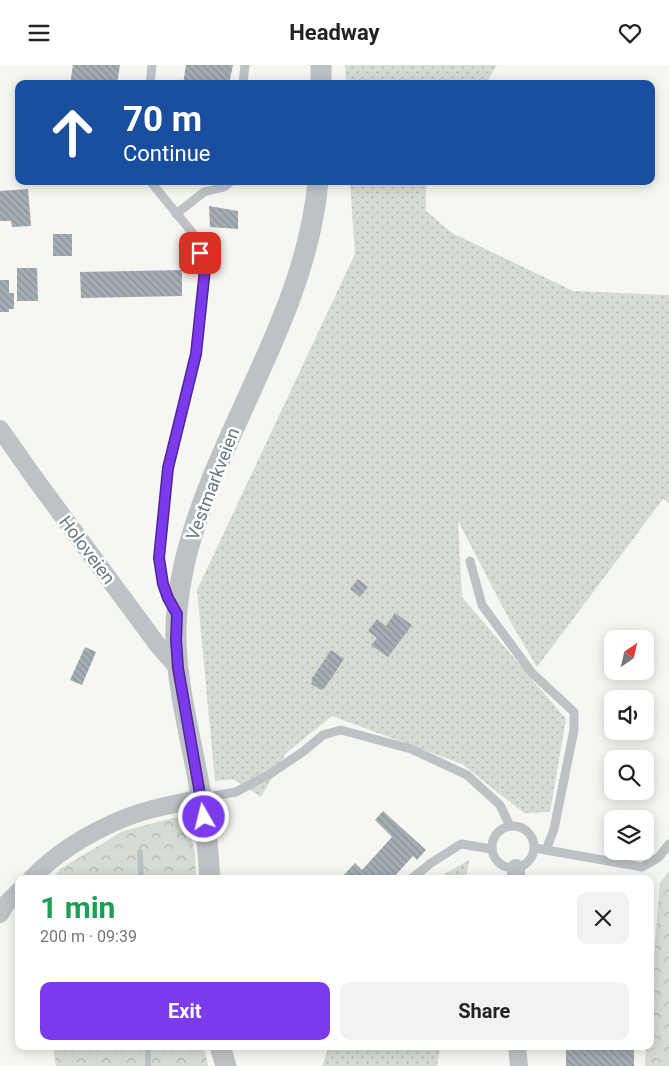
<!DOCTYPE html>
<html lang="en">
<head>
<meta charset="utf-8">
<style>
  body { margin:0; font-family:Roboto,sans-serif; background:#f2f2f2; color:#222; height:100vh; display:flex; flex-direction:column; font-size:19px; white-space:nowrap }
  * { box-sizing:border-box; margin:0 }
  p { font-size:16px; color:#767676 }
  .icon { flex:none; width:28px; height:28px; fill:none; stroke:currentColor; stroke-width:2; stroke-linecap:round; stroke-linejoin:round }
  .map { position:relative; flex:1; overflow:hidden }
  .drawer { position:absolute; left:15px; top:810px; width:639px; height:175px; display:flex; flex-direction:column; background:#fff; border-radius:10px; box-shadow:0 2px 12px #0003 }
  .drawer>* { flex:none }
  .banner { position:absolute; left:15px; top:15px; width:640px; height:105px; border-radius:10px; box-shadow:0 2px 12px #0003; background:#1a4fa0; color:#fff; overflow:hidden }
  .needle { width:32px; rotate:34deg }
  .tools { position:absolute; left:604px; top:565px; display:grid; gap:10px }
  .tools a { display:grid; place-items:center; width:50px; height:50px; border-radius:10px; background:#fff; box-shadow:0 2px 12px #0003; font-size:25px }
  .pin { position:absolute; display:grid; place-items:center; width:42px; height:42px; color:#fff; margin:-21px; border-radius:10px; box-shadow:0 2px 8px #0006 }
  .me { position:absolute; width:55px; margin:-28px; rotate:352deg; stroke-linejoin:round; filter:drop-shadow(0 0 4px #0008) }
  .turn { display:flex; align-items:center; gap:18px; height:105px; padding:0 25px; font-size:22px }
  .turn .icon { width:65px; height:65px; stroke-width:2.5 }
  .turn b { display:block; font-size:35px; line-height:42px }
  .round { display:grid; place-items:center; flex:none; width:52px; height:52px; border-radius:10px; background:#f2f2f2 }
  .summary { display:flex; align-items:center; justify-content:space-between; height:85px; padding:0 25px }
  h1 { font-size:30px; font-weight:700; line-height:38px; color:#1e9e55 }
  .button { display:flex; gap:10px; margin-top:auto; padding:10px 25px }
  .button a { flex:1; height:58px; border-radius:10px; background:#7c3aed; color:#fff; font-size:20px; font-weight:700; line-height:58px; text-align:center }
  .button a+a { background:#f2f2f2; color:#222 }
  header { display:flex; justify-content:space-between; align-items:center; height:65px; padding:0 25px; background:#fff; font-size:22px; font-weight:700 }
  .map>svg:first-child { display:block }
</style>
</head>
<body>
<header><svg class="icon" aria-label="menu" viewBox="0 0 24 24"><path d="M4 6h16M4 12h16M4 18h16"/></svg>Headway<svg class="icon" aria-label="heart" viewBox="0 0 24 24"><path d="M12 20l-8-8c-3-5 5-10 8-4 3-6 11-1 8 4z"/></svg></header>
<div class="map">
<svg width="669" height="1001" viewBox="0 0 669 1001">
  <defs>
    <pattern id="grass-dots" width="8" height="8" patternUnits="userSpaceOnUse" patternTransform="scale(1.25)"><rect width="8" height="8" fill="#d6dbd3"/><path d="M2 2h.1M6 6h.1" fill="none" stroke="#b1b6b1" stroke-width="1.8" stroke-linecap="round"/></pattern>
    <pattern id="forest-crowns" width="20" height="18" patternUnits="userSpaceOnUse" patternTransform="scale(1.25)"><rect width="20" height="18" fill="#d6dbd3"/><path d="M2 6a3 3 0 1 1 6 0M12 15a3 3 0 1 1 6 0" fill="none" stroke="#b1b6b1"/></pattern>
    <pattern id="building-back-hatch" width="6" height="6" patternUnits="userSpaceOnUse" patternTransform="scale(1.25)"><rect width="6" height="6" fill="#a6adb2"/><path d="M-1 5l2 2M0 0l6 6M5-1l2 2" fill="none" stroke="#8b9296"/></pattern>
  </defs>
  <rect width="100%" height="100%" fill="#f6f6f3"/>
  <g fill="url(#grass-dots)">
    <polygon points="345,0 497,0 486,19 346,19"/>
    <polygon points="350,116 426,116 426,146 452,168 573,226 669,230 669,438 663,434 537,602 509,554 458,456 462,532 566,654 550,747 524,748 462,699 332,651 286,688 261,732 233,714 215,716 197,525 355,189"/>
    <polygon points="469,795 466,814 436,814"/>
    <polygon points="329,981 440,981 437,1001 322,1001"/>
  </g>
  <g fill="url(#forest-crowns)">
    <polygon points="177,752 188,758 195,788 196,814 53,814 60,804 123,766"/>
    <polygon points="669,806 669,1001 645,1001 646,981 650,981 650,938 660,818"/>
    <polygon points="53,981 204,981 208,1001 56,1001"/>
  </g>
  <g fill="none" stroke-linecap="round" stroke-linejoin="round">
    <g stroke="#b6c2c5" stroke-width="5.5">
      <polyline points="140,787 141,814"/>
      <polyline points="148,981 148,1001"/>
    </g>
  </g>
  <g fill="url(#building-back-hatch)">
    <polygon points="73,0 120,0 117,19 70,19"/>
    <polygon points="186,0 233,0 229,19 183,19"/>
    <polygon points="28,124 31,161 12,162 11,156 0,156 0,126"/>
    <polygon points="209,141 238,146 238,164 210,162"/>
    <rect x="53" y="169" width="19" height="22"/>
    <polygon points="17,203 37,203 38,236 17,236"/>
    <polygon points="182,205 182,231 81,233 80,207"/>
    <polygon points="0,215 9,215 9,228 14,228 14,244 9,244 9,247 0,247"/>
    <polygon points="358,514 368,522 360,532 350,524"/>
    <polygon points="395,548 412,560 388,592 371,580 377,573 368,566 377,554 386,561"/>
    <polygon points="85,582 96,587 82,620 70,615"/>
    <polygon points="331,585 344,594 324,624 323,623 321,625 311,619 312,616 311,615"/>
    <polygon points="383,746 426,785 417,795 413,791 392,814 340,814 355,798 362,805 392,772 375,755"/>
    <rect x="566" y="981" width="68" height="20"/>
  </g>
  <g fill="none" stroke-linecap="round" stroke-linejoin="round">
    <g stroke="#bec2c5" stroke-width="9">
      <polyline points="150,19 152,0"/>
      <polyline points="243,19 245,0"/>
      <polyline points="150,116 195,171 205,204 195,289 168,403 159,493 163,519 173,542"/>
      <polyline points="176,149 204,127 224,122 231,116"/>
      <polyline points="470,496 482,540 532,608 574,647 574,665 554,764 546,785"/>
      <polyline points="202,733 236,727 270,709 304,686 323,670 341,665 411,684 467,710 500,740 510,761"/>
      <circle cx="513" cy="782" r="21"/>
      <polyline points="535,783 642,802 659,792 669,779"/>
      <polyline points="411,814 431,798 461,779 492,784"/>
    </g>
    <g stroke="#bec2c5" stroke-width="18">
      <polyline points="0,364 36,415 157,579 178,603"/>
      <path d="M31 814C56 788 87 769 120 755 145 744 175 739 202 733"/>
      <polyline points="516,814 516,803"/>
      <polyline points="0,849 6,839 19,826"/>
      <polyline points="517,981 519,1001"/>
    </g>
    <g stroke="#bec2c5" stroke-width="21">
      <polyline points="321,0 321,19"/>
      <path d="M210 814C208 786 206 758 201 731 193 681 177 625 176 575 175 550 179 524 184 500 215 367 306 254 318 116"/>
      <polyline points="220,981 226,1001"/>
    </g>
  </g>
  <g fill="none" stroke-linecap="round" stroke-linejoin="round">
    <defs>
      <polyline id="route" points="200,188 205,204 196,289 168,403 159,493 163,519 168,533 177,549 176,575 178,603 204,752"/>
    </defs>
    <use href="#route" stroke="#51269a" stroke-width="12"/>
    <use href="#route" stroke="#7c3aed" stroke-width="9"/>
  </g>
  <g text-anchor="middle" stroke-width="5" stroke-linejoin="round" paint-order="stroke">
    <g font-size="18" fill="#687881" stroke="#fff">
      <text transform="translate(213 419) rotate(-69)" y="6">Vestmarkveien</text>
      <text transform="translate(87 485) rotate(53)" y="6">Holoveien</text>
    </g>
  </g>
</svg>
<div class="tools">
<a><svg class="needle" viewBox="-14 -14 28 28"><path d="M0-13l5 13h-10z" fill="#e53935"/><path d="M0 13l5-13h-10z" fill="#767676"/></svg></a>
<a><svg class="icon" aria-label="sound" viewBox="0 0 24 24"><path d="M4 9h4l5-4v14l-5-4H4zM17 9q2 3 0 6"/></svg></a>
<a><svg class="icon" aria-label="search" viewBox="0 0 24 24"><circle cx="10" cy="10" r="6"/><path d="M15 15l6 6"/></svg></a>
<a><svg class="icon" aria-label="layers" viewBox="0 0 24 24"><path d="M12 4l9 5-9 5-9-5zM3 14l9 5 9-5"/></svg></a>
</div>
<div class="pin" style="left:200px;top:188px;background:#d93025"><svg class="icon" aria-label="arrive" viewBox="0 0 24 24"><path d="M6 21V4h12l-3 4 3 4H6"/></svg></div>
<svg class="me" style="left:204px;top:752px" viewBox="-20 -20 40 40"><circle r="17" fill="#7c3aed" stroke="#fff" stroke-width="3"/><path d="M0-11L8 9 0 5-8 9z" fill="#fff"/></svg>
<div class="banner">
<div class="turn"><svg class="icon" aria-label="ahead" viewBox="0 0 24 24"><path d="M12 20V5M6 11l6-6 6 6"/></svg><div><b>70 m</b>Continue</div></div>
</div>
<section class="drawer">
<div class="summary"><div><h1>1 min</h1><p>200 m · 09:39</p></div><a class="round"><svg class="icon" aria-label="close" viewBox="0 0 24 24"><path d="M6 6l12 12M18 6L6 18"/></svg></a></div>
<div class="button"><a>Exit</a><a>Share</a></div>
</section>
</div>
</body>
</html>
